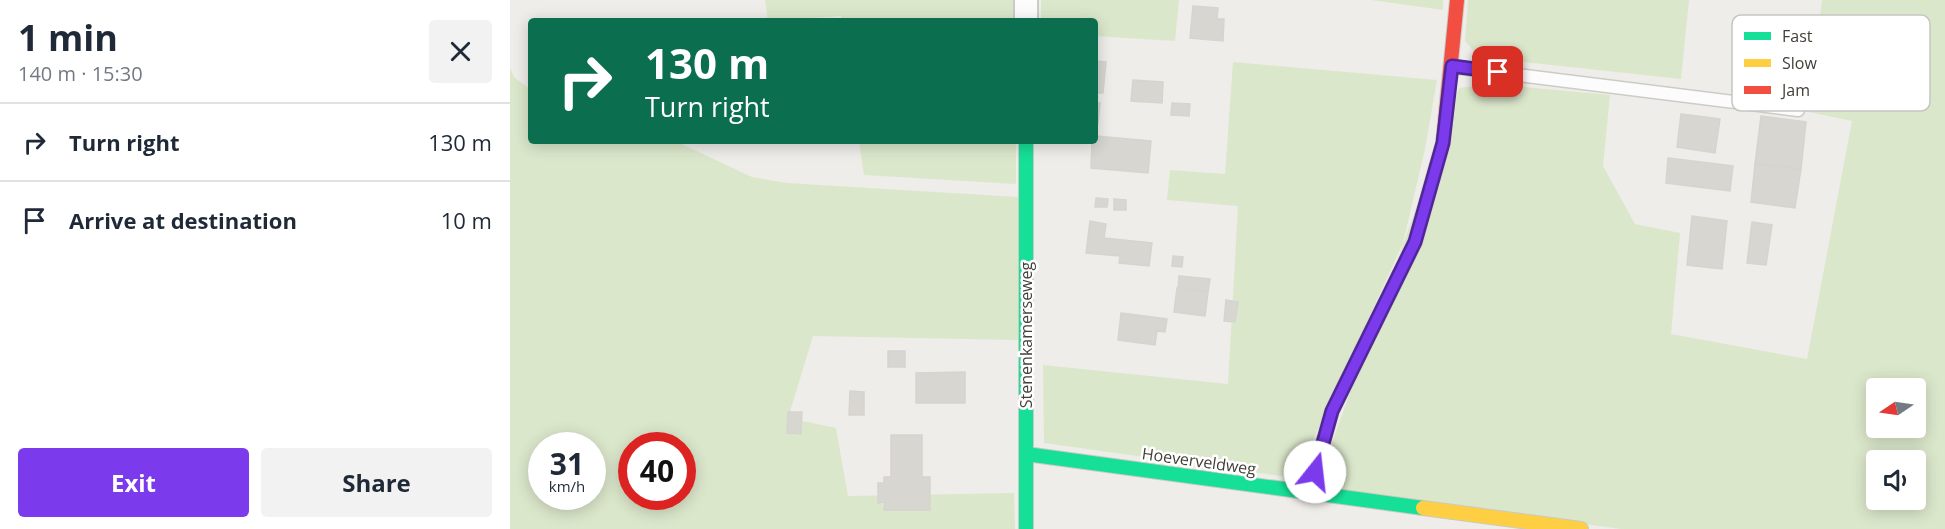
<!DOCTYPE html>
<html lang="en">
<head>
<meta charset="utf-8">
<style>
  body { margin:0; font-family:"Open Sans",sans-serif; background:#f2f2f3; color:#1f2937; height:100vh; display:flex; flex-direction:column; font-size:22px; white-space:nowrap }
  * { box-sizing:border-box; margin:0 }
  p { font-size:20px; color:#747a83 }
  .icon { flex:none; width:33px; height:33px; fill:none; stroke:currentColor; stroke-width:2; stroke-linecap:round; stroke-linejoin:round }
  .map { position:relative; flex:1; overflow:hidden }
  .side { display:flex; flex-direction:column; background:#fff; width:510px }
  .side>* { flex:none }
  .banner { position:absolute; left:18px; top:18px; width:570px; height:126px; border-radius:6px; box-shadow:0 3px 15px #0003; background:#0b6e4f; color:#fff; overflow:hidden }
  .needle { width:39px; rotate:257deg }
  .tools { position:absolute; left:1356px; top:378px; display:grid; gap:12px }
  .tools a { display:grid; place-items:center; width:60px; height:60px; border-radius:6px; background:#fff; box-shadow:0 3px 15px #0003; font-size:30px }
  .speed { position:absolute; left:18px; top:432px; display:flex; gap:12px; font-size:30px; font-weight:700; text-align:center }
  .speed>* { display:grid; place-content:center; width:78px; height:78px; border-radius:50%; background:#fff; box-shadow:0 3px 15px #0003; line-height:1 }
  .speed small { font-size:15px; font-weight:400 }
  .speed .limit { border:9px solid #d22; background:#fff; color:#111 }
  .pin { position:absolute; display:grid; place-items:center; width:51px; height:51px; color:#fff; margin:-26px; border-radius:12px; box-shadow:0 3px 9px #0006 }
  .me { position:absolute; width:66px; margin:-33px; rotate:16deg; stroke-linejoin:round; filter:drop-shadow(0 0 4px #0008) }
  .turn { display:flex; align-items:center; gap:21px; height:126px; padding:0 18px; font-size:27px }
  .turn .icon { width:78px; height:78px; stroke-width:2.5 }
  .turn b { display:block; font-size:42px; line-height:51px }
  .round { display:grid; place-items:center; flex:none; width:63px; height:63px; border-radius:6px; background:#f2f2f3 }
  .headline { display:flex; align-items:center; justify-content:space-between; height:102px; padding:0 18px }
  h1 { font-size:36px; font-weight:700; line-height:45px }
  .action { display:flex; gap:12px; margin-top:auto; padding:12px 18px }
  .action a { flex:1; height:69px; border-radius:6px; background:#7c3aed; color:#fff; font-size:24px; font-weight:700; line-height:69px; text-align:center }
  .action a+a { background:#f2f2f3; color:#1f2937 }
  ul { padding:0; list-style:none }
  li { display:flex; align-items:center; gap:18px; height:78px; padding:0 18px; border-top:2px solid #e0e1e3 }
  li div { flex:1 }
  li b { display:block; font-size:22px }
  li em { font-style:normal }
  main { display:flex; flex:1; min-height:0 }
  .map>svg:first-child { display:block }
</style>
</head>
<body>
<main>
<section class="side">
<div class="headline"><div><h1>1 min</h1><p>140 m · 15:30</p></div><a class="round"><svg class="icon" aria-label="close" viewBox="0 0 24 24"><path d="M6 6l12 12M18 6L6 18"/></svg></a></div>
<ul>
<li><svg class="icon" aria-label="right" viewBox="0 0 24 24"><path d="M7 20v-9h11M14 6l5 5-5 5"/></svg><div><b>Turn right</b></div><em>130 m</em></li>
<li><svg class="icon" aria-label="arrive" viewBox="0 0 24 24"><path d="M6 21V4h12l-3 4 3 4H6"/></svg><div><b>Arrive at destination</b></div><em>10 m</em></li>
</ul>
<div class="action"><a>Exit</a><a>Share</a></div>
</section>
<div class="map">
<svg width="1435" height="529" viewBox="0 0 1435 529">
  <rect width="100%" height="100%" fill="#eeede9"/>
  <g fill="#dbe7cb" fill-rule="evenodd">
    <polygon points="255,0 507,0 507,21 332,21 331,16 258,21"/>
    <polygon points="531,0 669,0 665,41 585,36 585,21 531,21"/>
    <polygon points="861,0 933,0 933,10"/>
    <polygon points="958,0 1179,0 1171,79 969,57 955,41"/>
    <path d="M1312 0H1435V529H1111L823 490 813 468 949 88 983 84 1100 95 1093 166 1125 224 1170 233 1161 334 1297 359 1342 121 1299 112ZM1366 388H1406V428H1366ZM1366 460H1406V500H1366Z"/>
    <polygon points="723,62 927,80 915,149 893,243 791,466 785,478 534,443 533,365 718,384 728,206 657,200 660,170 715,174"/>
    <path d="M0 68 4 77 21 90V141H165L242 177 277 183 509 197V340L303 336 278 418 326 428 338 496 504 493 505 529H0ZM32 446H82V496H32ZM122 446H172V496H122Z"/>
    <polygon points="349,141 506,141 506,184 354,175"/>
  </g>
  <g fill="#d8d6d1" stroke="#d6d4cf" stroke-width="1.5">
    <polygon points="683,6 708,8 707,19 714,19 713,41 680,38"/>
    <polygon points="585,61 596,62 593,93 585,93"/>
    <polygon points="623,80 653,82 652,103 621,101"/>
    <polygon points="585,103 590,103 588,123 585,123"/>
    <polygon points="662,103 680,104 679,116 661,115"/>
    <polygon points="1171,114 1210,119 1205,153 1167,147"/>
    <polygon points="1251,116 1296,122 1291,169 1245,164"/>
    <polygon points="585,136 641,141 638,173 581,168 582,141 585,141"/>
    <polygon points="1158,158 1223,166 1220,191 1156,183"/>
    <polygon points="1245,164 1291,169 1285,208 1241,202"/>
    <polygon points="586,198 598,199 597,207 585,207"/>
    <polygon points="604,199 616,200 616,210 604,210"/>
    <polygon points="1182,216 1217,221 1212,269 1177,265"/>
    <polygon points="580,221 596,224 594,238 642,243 639,266 609,263 610,256 576,253"/>
    <polygon points="1242,222 1262,225 1256,265 1237,263"/>
    <polygon points="663,256 673,257 672,267 662,266"/>
    <polygon points="669,276 700,279 698,292 668,288"/>
    <polygon points="667,288 698,292 695,316 664,312"/>
    <polygon points="716,300 728,302 725,322 714,321"/>
    <polygon points="611,313 657,319 655,332 647,331 645,345 608,340"/>
    <rect x="378" y="351" width="17" height="16"/>
    <polygon points="455,372 455,403 406,403 406,373"/>
    <polygon points="340,391 354,392 354,415 339,415"/>
    <polygon points="278,412 292,412 291,434 277,433"/>
    <polygon points="381,435 412,435 412,477 420,477 420,510 374,510 375,502 368,503 368,483 374,483 374,477 381,477"/>
  </g>
  <g fill="none" stroke-linecap="round" stroke-linejoin="round">
    <defs>
      <polyline id="lane" points="944,67 1288,110"/>
      <polyline id="street" points="516,0 516,21"/>
      <g id="fast">
        <polyline points="516,141 516,529"/>
        <polyline points="516,454 913,508"/>
        <polyline points="799,492 822,411 905,242 923,178"/>
      </g>
      <polyline id="slow" points="913,508 1071,529"/>
      <polyline id="jam" points="923,178 933,143 947,0"/>
    </defs>
    <use href="#lane" stroke="#cccbc6" stroke-width="15"/>
    <use href="#street" stroke="#cccbc6" stroke-width="26"/>
    <use href="#fast" stroke="#cccac0" stroke-width="16"/>
    <use href="#slow" stroke="#cccac0" stroke-width="16"/>
    <use href="#jam" stroke="#cccac0" stroke-width="16"/>
    <use href="#lane" stroke="#fcfcfc" stroke-width="12"/>
    <use href="#street" stroke="#fcfcfc" stroke-width="22"/>
    <use href="#fast" stroke="#16e098" stroke-width="14"/>
    <use href="#slow" stroke="#ffcf43" stroke-width="14"/>
    <use href="#jam" stroke="#f24e42" stroke-width="14"/>
  </g>
  <g fill="none" stroke-linecap="round" stroke-linejoin="round">
    <defs>
      <polyline id="route" points="805,472 822,411 905,242 933,143 942,66 988,72"/>
    </defs>
    <use href="#route" stroke="#51269a" stroke-width="15"/>
    <use href="#route" stroke="#7c3aed" stroke-width="10"/>
  </g>
  <g text-anchor="middle" stroke-width="5" stroke-linejoin="round" paint-order="stroke">
    <g font-size="16" fill="#433e36" stroke="#fff">
      <text transform="translate(516 335) rotate(-90)" y="6">Stenenkamerseweg</text>
      <text transform="translate(689 461) rotate(8)" y="6">Hoeverveldweg</text>
    </g>
  </g>
  <rect x="1222" y="15" width="198" height="96" rx="9" fill="#fff" stroke="#c7c5c3" stroke-width="1.5"/>
  <rect x="1234" y="32" width="27" height="8" fill="#16e098"/>
  <rect x="1234" y="59" width="27" height="8" fill="#ffcf43"/>
  <rect x="1234" y="86" width="27" height="8" fill="#f24e42"/>
  <g font-size="16" fill="#433e36">
    <text x="1272" y="42">Fast</text>
    <text x="1272" y="69">Slow</text>
    <text x="1272" y="96">Jam</text>
  </g>
</svg>
<div class="tools">
<a><svg class="needle" viewBox="-14 -14 28 28"><path d="M0-13l5 13h-10z" fill="#e53935"/><path d="M0 13l5-13h-10z" fill="#747a83"/></svg></a>
<a><svg class="icon" aria-label="sound" viewBox="0 0 24 24"><path d="M4 9h4l5-4v14l-5-4H4zM17 9q2 3 0 6"/></svg></a>
</div>
<div class="speed"><div>31<small>km/h</small></div><div class="limit">40</div></div>
<div class="pin" style="left:988px;top:72px;background:#d93025"><svg class="icon" aria-label="arrive" viewBox="0 0 24 24"><path d="M6 21V4h12l-3 4 3 4H6"/></svg></div>
<svg class="me" style="left:805px;top:472px" viewBox="-20 -20 40 40"><circle r="19" fill="#fff"/><path d="M0-13L10 11 0 6-10 11z" fill="#7c3aed"/></svg>
<div class="banner">
<div class="turn"><svg class="icon" aria-label="right" viewBox="0 0 24 24"><path d="M7 20v-9h11M14 6l5 5-5 5"/></svg><div><b>130 m</b>Turn right</div></div>
</div>
</div>
</main>
</body>
</html>
